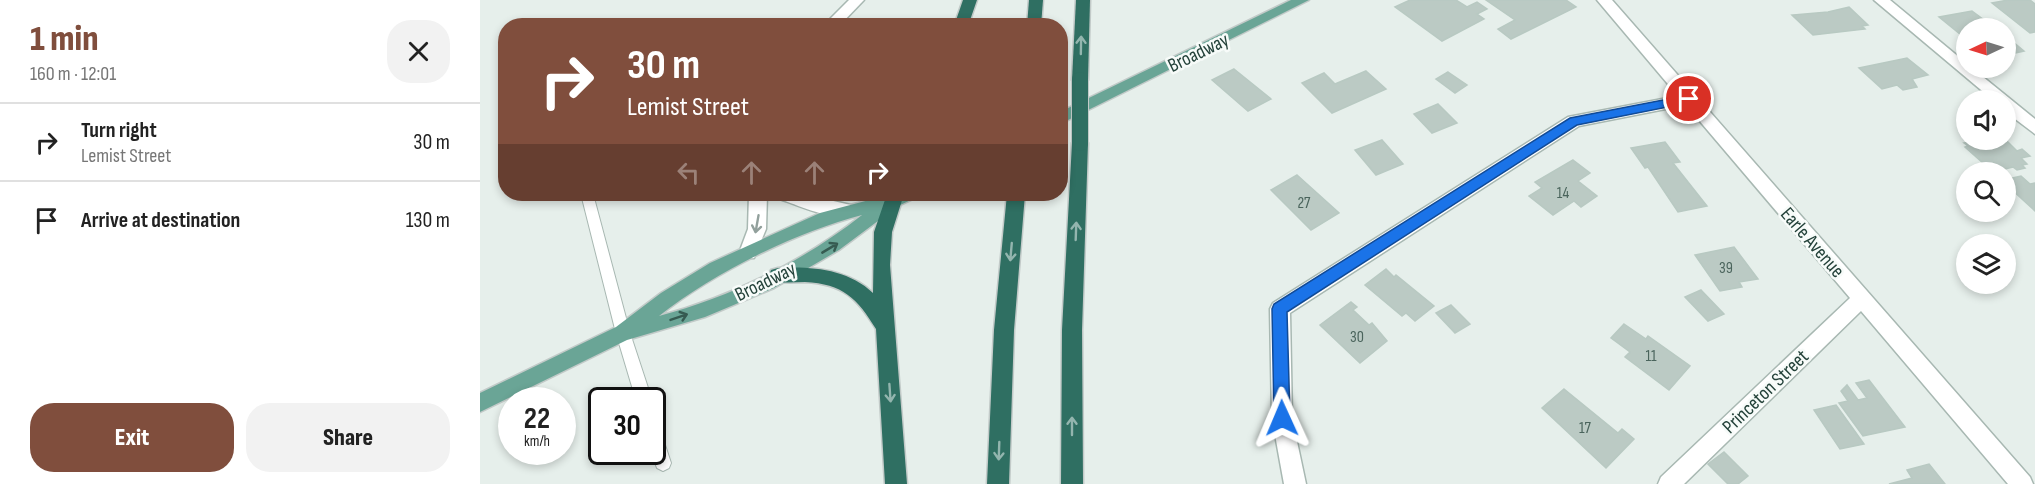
<!DOCTYPE html>
<html lang="en">
<head>
<meta charset="utf-8">
<style>
  body { margin:0; font-family:"Sofia Sans Condensed",sans-serif; background:#f2f2f2; color:#222; height:100vh; display:flex; flex-direction:column; font-size:22px; white-space:nowrap }
  * { box-sizing:border-box; margin:0 }
  p { font-size:20px; color:#767676 }
  .icon { flex:none; width:33px; height:33px; fill:none; stroke:currentColor; stroke-width:2; stroke-linecap:round; stroke-linejoin:round }
  .map { position:relative; flex:1; overflow:hidden }
  .panel { display:flex; flex-direction:column; background:#fff; width:480px }
  .panel>* { flex:none }
  .top-card { position:absolute; left:18px; top:18px; width:570px; height:183px; border-radius:24px; box-shadow:0 3px 9px #0003; background:#804e3d; color:#fff; overflow:hidden }
  .needle { width:39px; rotate:266deg }
  .fabs { position:absolute; left:1476px; top:18px; display:grid; gap:12px }
  .fabs a { display:grid; place-items:center; width:60px; height:60px; border-radius:50%; background:#fff; box-shadow:0 3px 9px #0003; font-size:30px }
  .speed { position:absolute; left:18px; top:387px; display:flex; gap:12px; font-size:30px; font-weight:700; text-align:center }
  .speed>* { display:grid; place-content:center; width:78px; height:78px; border-radius:50%; background:#fff; box-shadow:0 3px 9px #0003; line-height:1 }
  .speed small { font-size:15px; font-weight:400 }
  .speed .limit { border:3px solid #111; border-radius:9px; background:#fff; color:#111 }
  .pin { position:absolute; display:grid; place-items:center; width:51px; height:51px; color:#fff; margin:-26px; border:3px solid #fff; border-radius:50%; box-shadow:0 2px 6px #0007 }
  .me { position:absolute; width:66px; margin:-33px; rotate:359deg; stroke-linejoin:round; filter:drop-shadow(0 0 4px #0008) }
  .turn { display:flex; align-items:center; gap:21px; height:126px; padding:0 30px; font-size:27px }
  .turn .icon { width:78px; height:78px; stroke-width:2.5 }
  .turn b { display:block; font-size:42px; line-height:51px }
  .lanes { display:flex; align-items:center; height:57px; padding:0 30px; background:#0003; justify-content:center; gap:30px; direction:ltr }
  .lanes .off { opacity:.35 }
  .round { display:grid; place-items:center; flex:none; width:63px; height:63px; border-radius:24px; background:#f2f2f2 }
  .head { display:flex; align-items:center; justify-content:space-between; height:102px; padding:0 30px }
  h1 { font-size:36px; font-weight:800; line-height:45px; color:#804e3d }
  .primary-button { display:flex; gap:12px; margin-top:auto; padding:12px 30px }
  .primary-button a { flex:1; height:69px; border-radius:24px; background:#804e3d; color:#fff; font-size:24px; font-weight:800; line-height:69px; text-align:center }
  .primary-button a+a { background:#f2f2f2; color:#222 }
  ul { padding:0; list-style:none }
  li { display:flex; align-items:center; gap:18px; height:78px; padding:0 30px; border-top:2px solid #e0e0e0 }
  li div { flex:1 }
  li b { display:block; font-size:22px }
  li em { font-style:normal }
  main { display:flex; flex:1; min-height:0 }
  .map>svg:first-child { display:block }
</style>
</head>
<body>
<main>
<section class="panel">
<div class="head"><div><h1>1 min</h1><p>160 m · 12:01</p></div><a class="round"><svg class="icon" aria-label="close" viewBox="0 0 24 24"><path d="M6 6l12 12M18 6L6 18"/></svg></a></div>
<ul>
<li><svg class="icon" aria-label="right" viewBox="0 0 24 24"><path d="M7 20v-9h11M14 6l5 5-5 5"/></svg><div><b>Turn right</b><p>Lemist Street</p></div><em>30 m</em></li>
<li><svg class="icon" aria-label="arrive" viewBox="0 0 24 24"><path d="M6 21V4h12l-3 4 3 4H6"/></svg><div><b>Arrive at destination</b></div><em>130 m</em></li>
</ul>
<div class="primary-button"><a>Exit</a><a>Share</a></div>
</section>
<div class="map">
<svg width="1555" height="484" viewBox="0 0 1555 484">
  <rect width="100%" height="100%" fill="#e6efeb"/>
  <g fill="#bbcac4" stroke="#b8c9c2" stroke-width="1.5">
    <polygon points="930,0 976,0 987,7 997,2 1007,9 997,14 1004,19 962,41 915,7"/>
    <polygon points="1006,0 1086,0 1096,7 1031,39 1018,29 1035,20"/>
    <polygon points="1528,0 1550,0 1555,4 1555,32 1550,33 1512,3"/>
    <polygon points="1369,7 1388,25 1382,26 1385,29 1333,35 1312,15 1348,12"/>
    <polygon points="1492,11 1515,28 1486,28 1486,39 1459,17"/>
    <polygon points="1526,36 1544,51 1526,55"/>
    <polygon points="1427,58 1448,75 1432,79 1437,87 1423,90 1417,85 1402,89 1379,68"/>
    <polygon points="754,69 791,99 768,111 732,80"/>
    <polygon points="886,71 906,89 852,113 822,83 844,73 855,84"/>
    <polygon points="968,72 987,85 975,93 956,79"/>
    <polygon points="958,104 977,123 952,133 934,114"/>
    <polygon points="902,140 923,164 896,175 875,150"/>
    <polygon points="1501,140 1507,145 1526,140 1537,151 1542,149 1550,156 1541,158 1547,164 1542,165 1545,168 1537,170 1533,167 1513,172 1485,147 1488,146 1484,143"/>
    <polygon points="1185,142 1200,162 1193,163 1227,206 1198,212 1168,167 1165,168 1151,148"/>
    <polygon points="1093,160 1110,173 1098,181 1117,196 1101,207 1094,201 1073,215 1049,196 1062,188 1055,182"/>
    <polygon points="817,175 859,213 831,230 791,190"/>
    <polygon points="1541,176 1550,184 1555,183 1555,211 1530,188 1536,187 1528,179"/>
    <polygon points="1254,247 1278,279 1259,282 1262,287 1240,291 1215,255"/>
    <polygon points="906,269 914,277 916,275 954,306 935,321 926,313 922,316 885,285"/>
    <polygon points="1221,290 1244,314 1228,321 1205,297"/>
    <polygon points="871,302 877,307 873,310 889,325 892,323 907,341 880,363 840,325"/>
    <polygon points="971,305 990,324 975,333 956,313"/>
    <polygon points="1144,324 1166,339 1168,336 1210,366 1189,390 1145,357 1150,352 1131,338"/>
    <polygon points="1389,380 1425,427 1383,436 1359,403 1368,401 1361,391 1367,385 1378,400 1387,398 1376,383"/>
    <polygon points="1084,389 1138,433 1142,429 1154,439 1126,468 1062,408"/>
    <polygon points="1356,405 1384,444 1360,449 1334,410"/>
    <polygon points="1244,452 1268,476 1258,484 1248,484 1228,464"/>
    <polygon points="1449,464 1465,484 1409,484 1432,478 1427,470"/>
  </g>
  <g fill="none" stroke-linecap="round" stroke-linejoin="round">
    <defs>
      <g id="service">
        <polygon points="101,194 113,194 150,333 172,400 156,400 136,333"/>
        <polygon points="172,422 178,424 191,463 189,468 183,471 177,468 171,452"/>
      </g>
      <g id="minor">
        <polygon points="369,0 384,0 359,26 343,26"/>
        <polygon points="1117,0 1132,0 1550,477 1553,484 1528,484 1381,311 1204,484 1178,484 1181,477 1370,298 1206,105 1099,126 810,313 812,418 826,484 804,484 792,418 790,309 793,303 1088,117 1198,96"/>
        <polygon points="1394,0 1410,0 1486,63 1486,68 1492,68 1555,119 1555,134 1526,112 1526,100 1513,100"/>
        <polygon points="269,194 287,194 286,229 274,258 262,258 259,253 268,229"/>
        <path d="M297 194H323L375 206 378 211 375 216C356 222 319 206 300 199Z"/>
      </g>
      <g id="primary">
        <polygon points="811,0 829,0 580,124 580,112"/>
        <path d="M412 194H436L433 199 418 206 359 250 294 288 225 317 147 340 0 412V393L136 327 181 293 230 263 340 213ZM382 215C324 261 251 297 179 316 233 273 316 232 382 215Z"/>
      </g>
      <g id="motorway">
        <polygon points="483,0 497,0 488,26 474,26"/>
        <polygon points="549,0 563,0 561,26 547,26"/>
        <polygon points="596,0 610,0 608,80 600,85 592,80"/>
        <polygon points="600,137 608,143 602,330 603,484 581,484 582,330 592,143"/>
        <path d="M407 194H424L412 232 410 265 427 484H405L396 329C377 298 363 284 325 282 314 282 302 284 291 280L289 275 291 270 298 268C331 266 368 269 393 293L394 232Z"/>
        <polygon points="527,194 545,194 534,330 529,484 507,484 514,330"/>
      </g>
    </defs>
    <use href="#service" stroke="#a8b8b2" stroke-width="2"/>
    <use href="#minor" stroke="#a8b8b2" stroke-width="3"/>
    <use href="#primary" stroke="#c2cac8" stroke-width="3"/>
    <use href="#motorway" stroke="#c2cac8" stroke-width="3"/>
    <use href="#service" fill="#fff" fill-rule="evenodd"/>
    <use href="#minor" fill="#fff" fill-rule="evenodd"/>
    <use href="#primary" fill="#6aa596" fill-rule="evenodd"/>
    <use href="#motorway" fill="#2f6f62" fill-rule="evenodd"/>
    <defs>
      <polyline id="motorway-bridge" points="600,80 600,143"/>
    </defs>
    <use href="#motorway-bridge" stroke="#c2cac8" stroke-width="18" stroke-linecap="butt"/>
    <use href="#motorway-bridge" stroke="#2f6f62" stroke-width="16"/>
  </g>
  <defs><path id="oneway-shaft" d="M-6 0H5M1.5-3L5.5 0L1.5 3" fill="none" stroke-width="1.6" stroke-linecap="round" stroke-linejoin="round" transform="scale(1.5)"/></defs>
  <g stroke="#93b5ae">
    <use href="#oneway-shaft" transform="translate(601 45) rotate(-89)"/>
    <use href="#oneway-shaft" transform="translate(596 231) rotate(-88)"/>
    <use href="#oneway-shaft" transform="translate(531 252) rotate(95)"/>
    <use href="#oneway-shaft" transform="translate(410 393) rotate(86)"/>
    <use href="#oneway-shaft" transform="translate(592 426) rotate(-90)"/>
    <use href="#oneway-shaft" transform="translate(519 451) rotate(92)"/>
  </g>
  <use stroke="#92a09c" href="#oneway-shaft" transform="translate(277 224) rotate(100)"/>
  <g stroke="#365b51">
    <use href="#oneway-shaft" transform="translate(350 248) rotate(-31)"/>
    <use href="#oneway-shaft" transform="translate(199 317) rotate(-19)"/>
  </g>
  <polygon fill="#1a73e8" stroke="#114b97" stroke-width="1.5" points="1209,95 1213,96 1213,102 1097,125 807,312 810,418 808,423 802,426 797,423 794,418 792,309 794,304 1090,118"/>
  <g text-anchor="middle" stroke-width="5" stroke-linejoin="round" paint-order="stroke">
    <g font-size="16" fill="#4a645c">
      <text x="1083" y="198">14</text>
      <text x="824" y="208">27</text>
      <text x="1246" y="273">39</text>
      <text x="877" y="342">30</text>
      <text x="1171" y="361">11</text>
      <text x="1105" y="433">17</text>
    </g>
    <g font-size="20" fill="#24423a" stroke="#f7fbf9">
      <text transform="translate(718 52) rotate(-26)" y="7">Broadway</text>
      <text transform="translate(1333 242) rotate(49)" y="7">Earle Avenue</text>
      <text transform="translate(285 281) rotate(-26)" y="7">Broadway</text>
      <text transform="translate(1285 391) rotate(-44)" y="7">Princeton Street</text>
    </g>
  </g>
</svg>
<div class="fabs">
<a><svg class="needle" viewBox="-14 -14 28 28"><path d="M0-13l5 13h-10z" fill="#e53935"/><path d="M0 13l5-13h-10z" fill="#767676"/></svg></a>
<a><svg class="icon" aria-label="sound" viewBox="0 0 24 24"><path d="M4 9h4l5-4v14l-5-4H4zM17 9q2 3 0 6"/></svg></a>
<a><svg class="icon" aria-label="search" viewBox="0 0 24 24"><circle cx="10" cy="10" r="6"/><path d="M15 15l6 6"/></svg></a>
<a><svg class="icon" aria-label="layers" viewBox="0 0 24 24"><path d="M12 4l9 5-9 5-9-5zM3 14l9 5 9-5"/></svg></a>
</div>
<div class="speed"><div>22<small>km/h</small></div><div class="limit">30</div></div>
<div class="pin" style="left:1209px;top:99px;background:#d93025"><svg class="icon" aria-label="arrive" viewBox="0 0 24 24"><path d="M6 21V4h12l-3 4 3 4H6"/></svg></div>
<svg class="me" style="left:802px;top:418px" viewBox="-20 -20 40 40"><path d="M0-17L14 15 0 8-14 15z" fill="#1a73e8" stroke="#fff" stroke-width="4"/></svg>
<div class="top-card">
<div class="turn"><svg class="icon" aria-label="right" viewBox="0 0 24 24"><path d="M7 20v-9h11M14 6l5 5-5 5"/></svg><div><b>30 m</b>Lemist Street</div></div>
<div class="lanes"><svg class="icon off" aria-label="left" viewBox="0 0 24 24"><path d="M17 20v-9H6M10 6l-5 5 5 5"/></svg><svg class="icon off" aria-label="ahead" viewBox="0 0 24 24"><path d="M12 20V5M6 11l6-6 6 6"/></svg><svg class="icon off" aria-label="ahead" viewBox="0 0 24 24"><path d="M12 20V5M6 11l6-6 6 6"/></svg><svg class="icon" aria-label="right" viewBox="0 0 24 24"><path d="M7 20v-9h11M14 6l5 5-5 5"/></svg></div>
</div>
</div>
</main>
</body>
</html>
